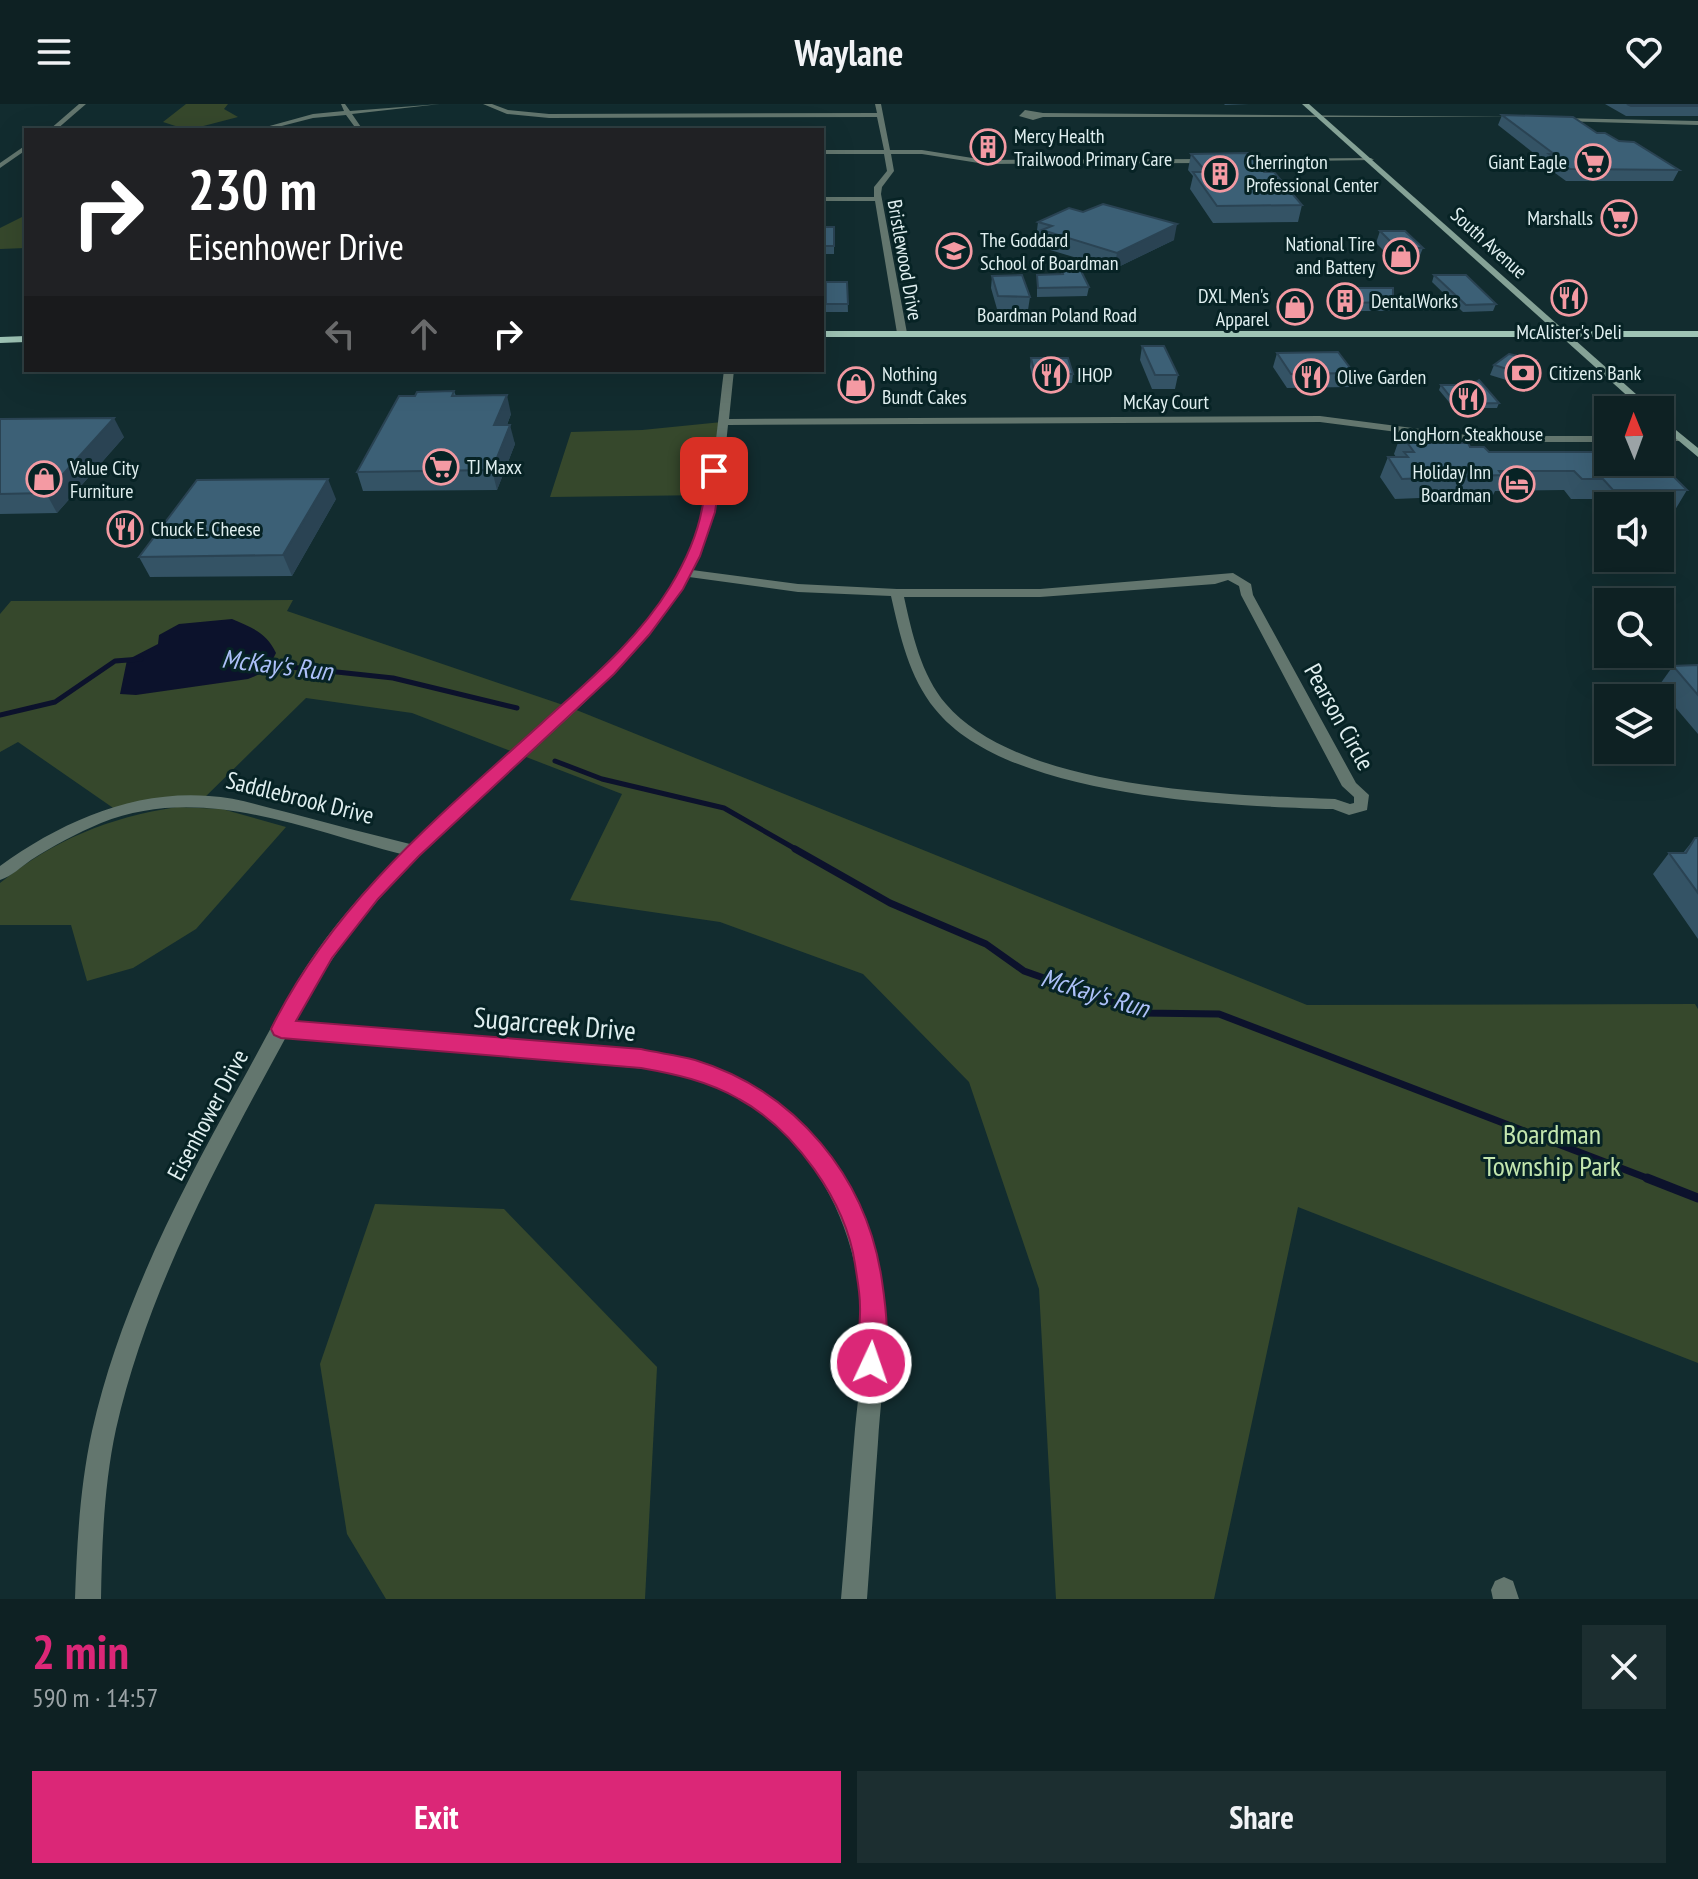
<!DOCTYPE html>
<html lang="en">
<head>
<meta charset="utf-8">
<style>
  body { margin:0; font-family:"PT Sans Narrow",sans-serif; background:#1c2e30; color:#f1f3f6; height:100vh; display:flex; flex-direction:column; font-size:30px; white-space:nowrap }
  * { box-sizing:border-box; margin:0 }
  p { font-size:26px; color:#9ba3a6 }
  .icon { flex:none; width:44px; height:44px; fill:none; stroke:currentColor; stroke-width:2; stroke-linecap:round; stroke-linejoin:round }
  .map { position:relative; height:1495px; overflow:hidden }
  .details { display:flex; flex-direction:column; background:#0e2123; flex:1 }
  .details>* { flex:none }
  .guide { position:absolute; left:24px; top:24px; width:800px; height:244px; border-radius:0px; box-shadow:0 8px 32px #0002,0 0 0 2px #2e3e41; background:#202124; color:#fff; overflow:hidden }
  .needle { width:52px; rotate:359deg }
  .buttons { position:absolute; left:1594px; top:292px; display:grid; gap:16px }
  .buttons a { display:grid; place-items:center; width:80px; height:80px; border-radius:0px; background:#0e2123; box-shadow:0 8px 32px #0002,0 0 0 2px #2e3e41; font-size:40px }
  .pin { position:absolute; display:grid; place-items:center; width:68px; height:68px; color:#fff; margin:-34px; border-radius:16px; box-shadow:0 4px 12px #0006 }
  .me { position:absolute; width:88px; margin:-44px; rotate:3deg; stroke-linejoin:round; filter:drop-shadow(0 0 6px #0008) }
  .turn { display:flex; align-items:center; gap:28px; height:168px; padding:0 32px; font-size:36px }
  .turn .icon { width:104px; height:104px; stroke-width:2.5 }
  .turn b { display:block; font-size:56px; line-height:68px }
  .lanes { display:flex; align-items:center; height:76px; padding:0 32px; background:#0003; justify-content:center; gap:40px; direction:ltr }
  .lanes .off { opacity:.35 }
  .round { display:grid; place-items:center; flex:none; width:84px; height:84px; border-radius:0px; background:#1c2e30 }
  .summary { display:flex; align-items:center; justify-content:space-between; height:136px; padding:0 32px }
  h1 { font-size:48px; font-weight:700; line-height:60px; color:#db2777 }
  .primary-button { display:flex; gap:16px; margin-top:auto; padding:16px 32px }
  .primary-button a { flex:1; height:92px; border-radius:0px; background:#db2777; color:#fff; font-size:32px; font-weight:700; line-height:92px; text-align:center }
  .primary-button a+a { background:#1c2e30; color:#f1f3f6 }
  header { display:flex; justify-content:space-between; align-items:center; height:104px; padding:0 32px; background:#0e2123; font-size:36px; font-weight:700 }
  .map>svg:first-child { display:block }
</style>
</head>
<body>
<header><svg class="icon" aria-label="menu" viewBox="0 0 24 24"><path d="M4 6h16M4 12h16M4 18h16"/></svg>Waylane<svg class="icon" aria-label="heart" viewBox="0 0 24 24"><path d="M12 20l-8-8c-3-5 5-10 8-4 3-6 11-1 8 4z"/></svg></header>
<div class="map">
<svg width="1698" height="1495" viewBox="0 0 1698 1495">
  <rect width="100%" height="100%" fill="#122c2f"/>
  <g fill="#36482c">
    <polygon points="186,0 228,0 224,5 238,13 188,26 163,18"/>
    <polygon points="26,111 26,144 0,145 0,124"/>
    <polygon points="722,318 711,391 550,393 571,328 642,326"/>
    <polygon points="293,496 287,507 569,603 1307,901 1695,900 1698,905 1698,1259 1298,1103 1214,1495 1056,1495 1039,1185 969,978 863,870 720,818 570,796 622,690 412,609 306,594 201,697 119,708 18,638 0,648 0,510 11,497"/>
    <path d="M177 703 222 705 286 723 196 825 133 864 87 877 71 821H0V779C56 735 107 714 177 703Z"/>
    <polygon points="375,1100 504,1105 657,1263 645,1495 386,1495 347,1430 320,1260"/>
  </g>
  <path fill="#0c122c" d="M232 515C251 523 267 529 276 549L267 567 248 575 136 591 120 590 127 556 158 540 159 531 179 520Z"/>
  <g fill="none" stroke-linecap="round" stroke-linejoin="round">
    <g stroke="#0c122c" stroke-width="5">
      <polyline points="262,560 393,574 517,604"/>
      <polyline points="0,611 55,598 115,557 141,555"/>
      <polyline points="555,657 602,675 724,704 799,747"/>
    </g>
    <polyline stroke="#0c122c" stroke-width="7" points="795,745 890,799 986,840 1024,867 1143,909 1219,910 1652,1076"/>
    <polyline stroke="#0c122c" stroke-width="9" points="1647,1074 1698,1094"/>
    <g fill="#63766e" fill-rule="evenodd">
      <polygon points="79,0 86,0 56,26 49,26"/>
      <polygon points="341,0 345,0 350,7 440,0 352,10 363,26 357,26 346,11 313,14 266,26 255,26 313,10 344,7"/>
      <polygon points="483,0 492,0 508,6 549,10 877,9 875,0 881,0 890,46 922,46 985,56 1209,55 1212,57 1209,59 985,60 922,50 891,50 894,67 882,83 881,90 907,229 902,232 897,229 875,97 822,97 822,93 874,93 874,83 887,67 884,50 822,50 822,46 884,46 877,13 549,14 507,10"/>
      <polygon points="1025,6 1043,9 1524,13 1043,13 1033,16 1019,12"/>
      <polygon points="1560,14 1698,17 1698,21 1558,17"/>
      <polygon points="26,41 26,46 0,64 0,59"/>
      <polygon points="1233,55 1371,54 1374,56 1231,58"/>
      <path d="M724 266H734L729 315 1320 312 1474 332H1608V338H1474L1320 318 728 321C723 371 716 421 692 466L798 480 897 485H1040L1233 469 1251 480 1253 491 1356 679 1369 691 1367 706 1349 711 1333 705C1226 702 1006 694 935 605 909 573 900 532 891 492L798 488 689 473C640 556 563 618 493 681 413 753 345 823 294 918L669 951C702 961 735 971 764 990 844 1040 883 1137 885 1229 886 1265 880 1302 878 1338 874 1390 871 1443 867 1495H841C846 1438 850 1382 855 1325 858 1294 863 1260 863 1228 861 1139 827 1055 752 1003 727 986 698 976 669 967L286 933C218 1058 148 1185 116 1325 104 1381 102 1438 101 1495H75C77 1438 80 1382 92 1327 119 1207 177 1094 236 988 259 947 280 905 304 866 331 824 365 785 401 750 304 725 201 679 101 719 77 729 53 742 31 756 21 763 12 772 0 776V762C61 718 133 686 209 692 235 693 261 702 286 708 328 719 369 730 410 740 496 654 637 561 688 451 714 393 716 327 724 266ZM1228 476 1239 482 1241 491 1342 682 1354 693V699L1350 700 1335 695C1229 691 1019 686 946 600 921 571 912 529 904 493H1040L1215 480Z"/>
      <polygon points="1660,331 1680,331 1685,334 1680,337 1660,337"/>
      <polygon points="1504,1473 1513,1477 1519,1495 1493,1495 1491,1486 1495,1477"/>
    </g>
    <g fill="#85a296" fill-rule="evenodd">
      <polygon points="1302,0 1309,0 1654,306 1643,306"/>
      <polygon points="1660,313 1698,344 1698,353 1660,321"/>
    </g>
    <g fill="#9ec4b5" fill-rule="evenodd">
      <rect x="822" y="227" width="876" height="6"/>
      <polygon points="26,232 26,238 0,239 0,233"/>
    </g>
  </g>
  <g fill="#345365">
    <polygon points="1224,0 1249,0 1225,1"/>
    <polygon points="1605,0 1698,0 1698,12 1626,12"/>
    <polygon points="1502,11 1597,29 1679,66 1673,77 1566,77 1544,61 1545,58 1498,21"/>
    <polygon points="1191,50 1264,68 1302,101 1298,118 1213,119 1190,85 1193,72 1188,66"/>
    <polygon points="1038,118 1174,136 1114,165 1040,143 1041,135 1036,134"/>
    <rect x="822" y="123" width="12" height="27"/>
    <polygon points="1380,127 1423,144 1418,156 1393,156 1376,139"/>
    <polygon points="1062,166 1089,183 1087,192 1037,193 1037,171 1061,170"/>
    <polygon points="1434,171 1496,200 1493,207 1463,208 1432,178"/>
    <polygon points="992,172 1030,193 1028,206 997,205 991,184"/>
    <polygon points="826,178 847,178 848,208 826,208"/>
    <polygon points="1336,184 1393,198 1390,207 1345,207 1333,193"/>
    <polygon points="1142,242 1178,271 1175,285 1152,285 1140,256"/>
    <polygon points="1277,249 1354,269 1349,283 1287,284 1273,263"/>
    <polygon points="1031,254 1073,270 1072,279 1034,279 1030,263"/>
    <polygon points="1536,256 1532,265 1516,279 1490,271 1494,261"/>
    <polygon points="1441,281 1472,281 1499,299 1497,304 1454,304 1439,286"/>
    <polygon points="454,287 456,292 511,310 507,321 515,340 497,386 363,387 357,368 415,292"/>
    <polygon points="0,315 124,333 57,409 0,410"/>
    <polygon points="1401,330 1428,339 1470,343 1489,348 1687,386 1675,406 1660,406 1660,402 1608,402 1608,406 1602,406 1592,395 1571,395 1564,386 1495,387 1493,391 1395,395 1380,373 1388,353 1396,353 1394,350"/>
    <polygon points="336,395 292,472 150,473 139,453"/>
    <polygon points="1698,561 1698,630 1658,583 1673,562"/>
    <polygon points="1695,734 1698,734 1698,835 1653,770 1669,749 1683,749"/>
  </g>
  <g fill="#2a4353">
    <polygon points="1177,120 1174,136 1114,165 1117,149"/>
    <polygon points="1536,256 1532,265 1516,279 1520,269"/>
    <polygon points="507,291 511,310 499,341 494,321"/>
    <polygon points="114,314 124,333 57,409 46,389"/>
    <polygon points="510,321 515,340 497,386 492,366"/>
    <polygon points="328,375 336,395 292,472 283,451"/>
  </g>
  <g fill="#3c6076" stroke="#2a4353" stroke-width="2">
    <polygon points="1627,0 1698,0 1698,2 1631,2"/>
    <polygon points="1502,11 1573,13 1597,29 1605,29 1619,37 1634,38 1679,66 1570,65 1549,50 1554,50"/>
    <polygon points="1248,49 1264,68 1274,68 1302,101 1217,102 1193,68 1206,68 1191,50"/>
    <polygon points="1103,100 1177,120 1117,149 1042,126 1052,122 1038,118 1069,104 1083,108"/>
    <rect x="822" y="123" width="12" height="19"/>
    <polygon points="1380,127 1405,127 1423,144 1397,144"/>
    <polygon points="1080,165 1089,183 1038,184 1037,171 1063,170 1062,166"/>
    <polygon points="1022,171 1030,193 998,192 992,172"/>
    <polygon points="1434,171 1466,171 1496,200 1466,201"/>
    <polygon points="826,178 847,178 848,200 826,200"/>
    <polygon points="1336,184 1393,184 1393,198 1348,199"/>
    <polygon points="1142,242 1164,242 1178,271 1155,271"/>
    <polygon points="1338,248 1354,269 1291,270 1277,249"/>
    <polygon points="1509,250 1536,256 1520,269 1494,261"/>
    <polygon points="1031,254 1068,254 1073,270 1035,270"/>
    <polygon points="1479,276 1499,299 1456,300 1441,281 1472,281"/>
    <polygon points="454,287 452,292 507,291 494,321 510,321 492,366 357,368 399,292 415,292 417,288"/>
    <polygon points="114,314 46,389 0,390 0,315"/>
    <polygon points="1401,330 1421,330 1428,339 1468,339 1470,343 1484,343 1489,348 1608,348 1608,358 1659,358 1687,386 1613,386 1603,375 1582,375 1574,367 1499,367 1502,371 1402,375 1388,353 1408,353 1404,348 1414,348"/>
    <polygon points="328,375 283,451 139,453 197,376"/>
    <polygon points="1698,561 1698,591 1673,562"/>
    <polygon points="1695,734 1698,734 1698,789 1669,749 1686,749"/>
  </g>
  <path fill="#db2777" stroke="#8e194d" stroke-width="2" d="M710 364 721 367 715 408 700 452 683 485 649 531 614 570 419 752 378 795 332 854 296 917 641 945C658 949 677 951 695 956 796 987 867 1073 882 1177 886 1204 891 1243 881 1269L871 1272 862 1269C854 1249 861 1224 860 1202 860 1188 857 1174 855 1160 846 1097 794 1025 739 995 708 977 675 970 641 964L281 934 274 931 271 925C333 799 439 712 542 619 587 578 637 537 670 483 684 460 697 432 702 405 705 392 705 377 710 364Z"/>
  <defs>
    <symbol id="building-ring" viewBox="-11 -11 22 22"><circle r="9.5" fill="#072325" stroke="#f49aa3" stroke-width="1.5"/><path d="M-4-6H4V6H1V3H-1V6H-4ZM-2.5-4.3h1.7v1.8h-1.7ZM.8-4.3h1.7v1.8H.8ZM-2.5-1h1.7V.8h-1.7ZM.8-1h1.7V.8H.8Z" fill="#f49aa3"/></symbol>
    <symbol id="supermarket-ring" viewBox="-11 -11 22 22"><circle r="9.5" fill="#072325" stroke="#f49aa3" stroke-width="1.5"/><path d="M-6-5.5h2.5l.6 2H6L4.5 2H-2.5L-4.4-4H-6ZM-1.5 3.2a1.3 1.3 0 1 0 .1 0ZM3 3.2a1.3 1.3 0 1 0 .1 0Z" fill="#f49aa3"/></symbol>
    <symbol id="school-ring" viewBox="-11 -11 22 22"><circle r="9.5" fill="#072325" stroke="#f49aa3" stroke-width="1.5"/><path d="M0-5L7-2L0 1L-7-2ZM-4 1L0 2.5L4 1V4Q0 6-4 4Z" fill="#f49aa3"/></symbol>
    <symbol id="shop-ring" viewBox="-11 -11 22 22"><circle r="9.5" fill="#072325" stroke="#f49aa3" stroke-width="1.5"/><path d="M-5-2.5h2.3a2.7 3.5 0 0 1 5.4 0H5L5.5 6h-11ZM-1.5-2.5h3a1.5 2.3 0 0 0-3 0Z" fill="#f49aa3"/></symbol>
    <symbol id="restaurant-ring" viewBox="-11 -11 22 22"><circle r="9.5" fill="#072325" stroke="#f49aa3" stroke-width="1.5"/><path d="M-5-6h1v4h1v-4h1v4h1v-4h1v5L-1.5 .5V6h-2V.5L-5-1ZM5-6V6H3V1.5H1.5Q1.5-4 5-6Z" fill="#f49aa3"/></symbol>
    <symbol id="bank-ring" viewBox="-11 -11 22 22"><circle r="9.5" fill="#072325" stroke="#f49aa3" stroke-width="1.5"/><path d="M-6-4H6V4H-6ZM0-2.3a2.3 2.3 0 1 0 0 4.6a2.3 2.3 0 1 0 0-4.6Z" fill="#f49aa3"/></symbol>
    <symbol id="hotel-ring" viewBox="-11 -11 22 22"><circle r="9.5" fill="#072325" stroke="#f49aa3" stroke-width="1.5"/><path d="M-6-4.5h1.5V1H6V5H4.5V3h-9V5H-6ZM-4 0a1.8 1.8 0 1 1 3.6 0ZM.5 0V-2.5h3Q6-2.5 6 0Z" fill="#f49aa3"/></symbol>
  </defs>
  <g fill-rule="evenodd">
    <use href="#building-ring" x="968" y="23" width="40" height="40"/>
    <use href="#supermarket-ring" x="1573" y="38" width="40" height="40"/>
    <use href="#building-ring" x="1200" y="50" width="40" height="40"/>
    <use href="#supermarket-ring" x="1599" y="94" width="40" height="40"/>
    <use href="#school-ring" x="934" y="127" width="40" height="40"/>
    <use href="#shop-ring" x="1381" y="132" width="40" height="40"/>
    <use href="#restaurant-ring" x="1549" y="174" width="40" height="40"/>
    <use href="#building-ring" x="1325" y="177" width="40" height="40"/>
    <use href="#shop-ring" x="1275" y="183" width="40" height="40"/>
    <use href="#bank-ring" x="1503" y="249" width="40" height="40"/>
    <use href="#restaurant-ring" x="1031" y="251" width="40" height="40"/>
    <use href="#restaurant-ring" x="1291" y="253" width="40" height="40"/>
    <use href="#shop-ring" x="836" y="261" width="40" height="40"/>
    <use href="#restaurant-ring" x="1448" y="275" width="40" height="40"/>
    <use href="#supermarket-ring" x="421" y="343" width="40" height="40"/>
    <use href="#shop-ring" x="24" y="355" width="40" height="40"/>
    <use href="#hotel-ring" x="1497" y="360" width="40" height="40"/>
    <use href="#restaurant-ring" x="105" y="405" width="40" height="40"/>
  </g>
  <g text-anchor="middle" stroke-width="6" stroke-linejoin="round" paint-order="stroke">
    <g font-size="20" fill="#e0eff0" stroke="#072325" text-anchor="start">
      <text x="1014" y="39">Mercy Health<tspan x="1014" dy="23">Trailwood Primary Care</tspan></text>
      <text x="1246" y="65">Cherrington<tspan x="1246" dy="23">Professional Center</tspan></text>
      <text x="1567" y="65" text-anchor="end">Giant Eagle</text>
      <text x="1593" y="121" text-anchor="end">Marshalls</text>
      <text x="980" y="143">The Goddard<tspan x="980" dy="23">School of Boardman</tspan></text>
      <text x="1375" y="147" text-anchor="end">National Tire<tspan x="1375" dy="23">and Battery</tspan></text>
      <text x="1269" y="199" text-anchor="end">DXL Men's<tspan x="1269" dy="23">Apparel</tspan></text>
      <text x="1371" y="204">DentalWorks</text>
      <text x="1569" y="235" text-anchor="middle">McAlister's Deli</text>
      <text x="1549" y="276">Citizens Bank</text>
      <text x="882" y="277">Nothing<tspan x="882" dy="23">Bundt Cakes</tspan></text>
      <text x="1077" y="278">IHOP</text>
      <text x="1337" y="280">Olive Garden</text>
      <text x="1468" y="337" text-anchor="middle">LongHorn Steakhouse</text>
      <text x="467" y="370">TJ Maxx</text>
      <text x="70" y="371">Value City<tspan x="70" dy="23">Furniture</tspan></text>
      <text x="1491" y="375" text-anchor="end">Holiday Inn<tspan x="1491" dy="23">Boardman</tspan></text>
      <text x="151" y="432">Chuck E. Cheese</text>
    </g>
    <g font-size="20" fill="#e0eff0" stroke="#072325">
      <text transform="translate(1489 139) rotate(42)" y="7">South Avenue</text>
      <text transform="translate(905 156) rotate(80)" y="7">Bristlewood Drive</text>
      <text x="1057" y="218">Boardman Poland Road</text>
      <text x="1166" y="305">McKay Court</text>
    </g>
    <g font-size="24" fill="#e0eff0" stroke="#072325">
      <text transform="translate(1339 613) rotate(61)" y="8">Pearson Circle</text>
      <text transform="translate(300 694) rotate(14)" y="8">Saddlebrook Drive</text>
      <text transform="translate(208 1011) rotate(-62)" y="8">Eisenhower Drive</text>
    </g>
    <g font-size="26" font-style="italic" fill="#adc0f9" stroke="#072325">
      <text transform="translate(277 561) rotate(7)" y="9">McKay's Run</text>
      <text transform="translate(1095 889) rotate(17)" y="9">McKay's Run</text>
    </g>
    <g font-size="28" fill="#e0eff0" stroke="#072325">
      <text transform="translate(555 920) rotate(5)" y="10">Sugarcreek Drive</text>
    </g>
    <g font-size="28" fill="#c3e6ae" stroke="#072325">
      <text x="1552" y="1040">Boardman<tspan x="1552" dy="32">Township Park</tspan></text>
    </g>
  </g>
</svg>
<div class="buttons">
<a><svg class="needle" viewBox="-14 -14 28 28"><path d="M0-13l5 13h-10z" fill="#e53935"/><path d="M0 13l5-13h-10z" fill="#9ba3a6"/></svg></a>
<a><svg class="icon" aria-label="sound" viewBox="0 0 24 24"><path d="M4 9h4l5-4v14l-5-4H4zM17 9q2 3 0 6"/></svg></a>
<a><svg class="icon" aria-label="search" viewBox="0 0 24 24"><circle cx="10" cy="10" r="6"/><path d="M15 15l6 6"/></svg></a>
<a><svg class="icon" aria-label="layers" viewBox="0 0 24 24"><path d="M12 4l9 5-9 5-9-5zM3 14l9 5 9-5"/></svg></a>
</div>
<div class="pin" style="left:714px;top:367px;background:#d93025"><svg class="icon" aria-label="arrive" viewBox="0 0 24 24"><path d="M6 21V4h12l-3 4 3 4H6"/></svg></div>
<svg class="me" style="left:871px;top:1259px" viewBox="-20 -20 40 40"><circle r="17" fill="#db2777" stroke="#fff" stroke-width="3"/><path d="M0-11L8 9 0 5-8 9z" fill="#fff"/></svg>
<div class="guide">
<div class="turn"><svg class="icon" aria-label="right" viewBox="0 0 24 24"><path d="M7 20v-9h11M14 6l5 5-5 5"/></svg><div><b>230 m</b>Eisenhower Drive</div></div>
<div class="lanes"><svg class="icon off" aria-label="left" viewBox="0 0 24 24"><path d="M17 20v-9H6M10 6l-5 5 5 5"/></svg><svg class="icon off" aria-label="ahead" viewBox="0 0 24 24"><path d="M12 20V5M6 11l6-6 6 6"/></svg><svg class="icon" aria-label="right" viewBox="0 0 24 24"><path d="M7 20v-9h11M14 6l5 5-5 5"/></svg></div>
</div>
</div>
<section class="details">
<div class="summary"><div><h1>2 min</h1><p>590 m · 14:57</p></div><a class="round"><svg class="icon" aria-label="close" viewBox="0 0 24 24"><path d="M6 6l12 12M18 6L6 18"/></svg></a></div>
<div class="primary-button"><a>Exit</a><a>Share</a></div>
</section>
</body>
</html>
